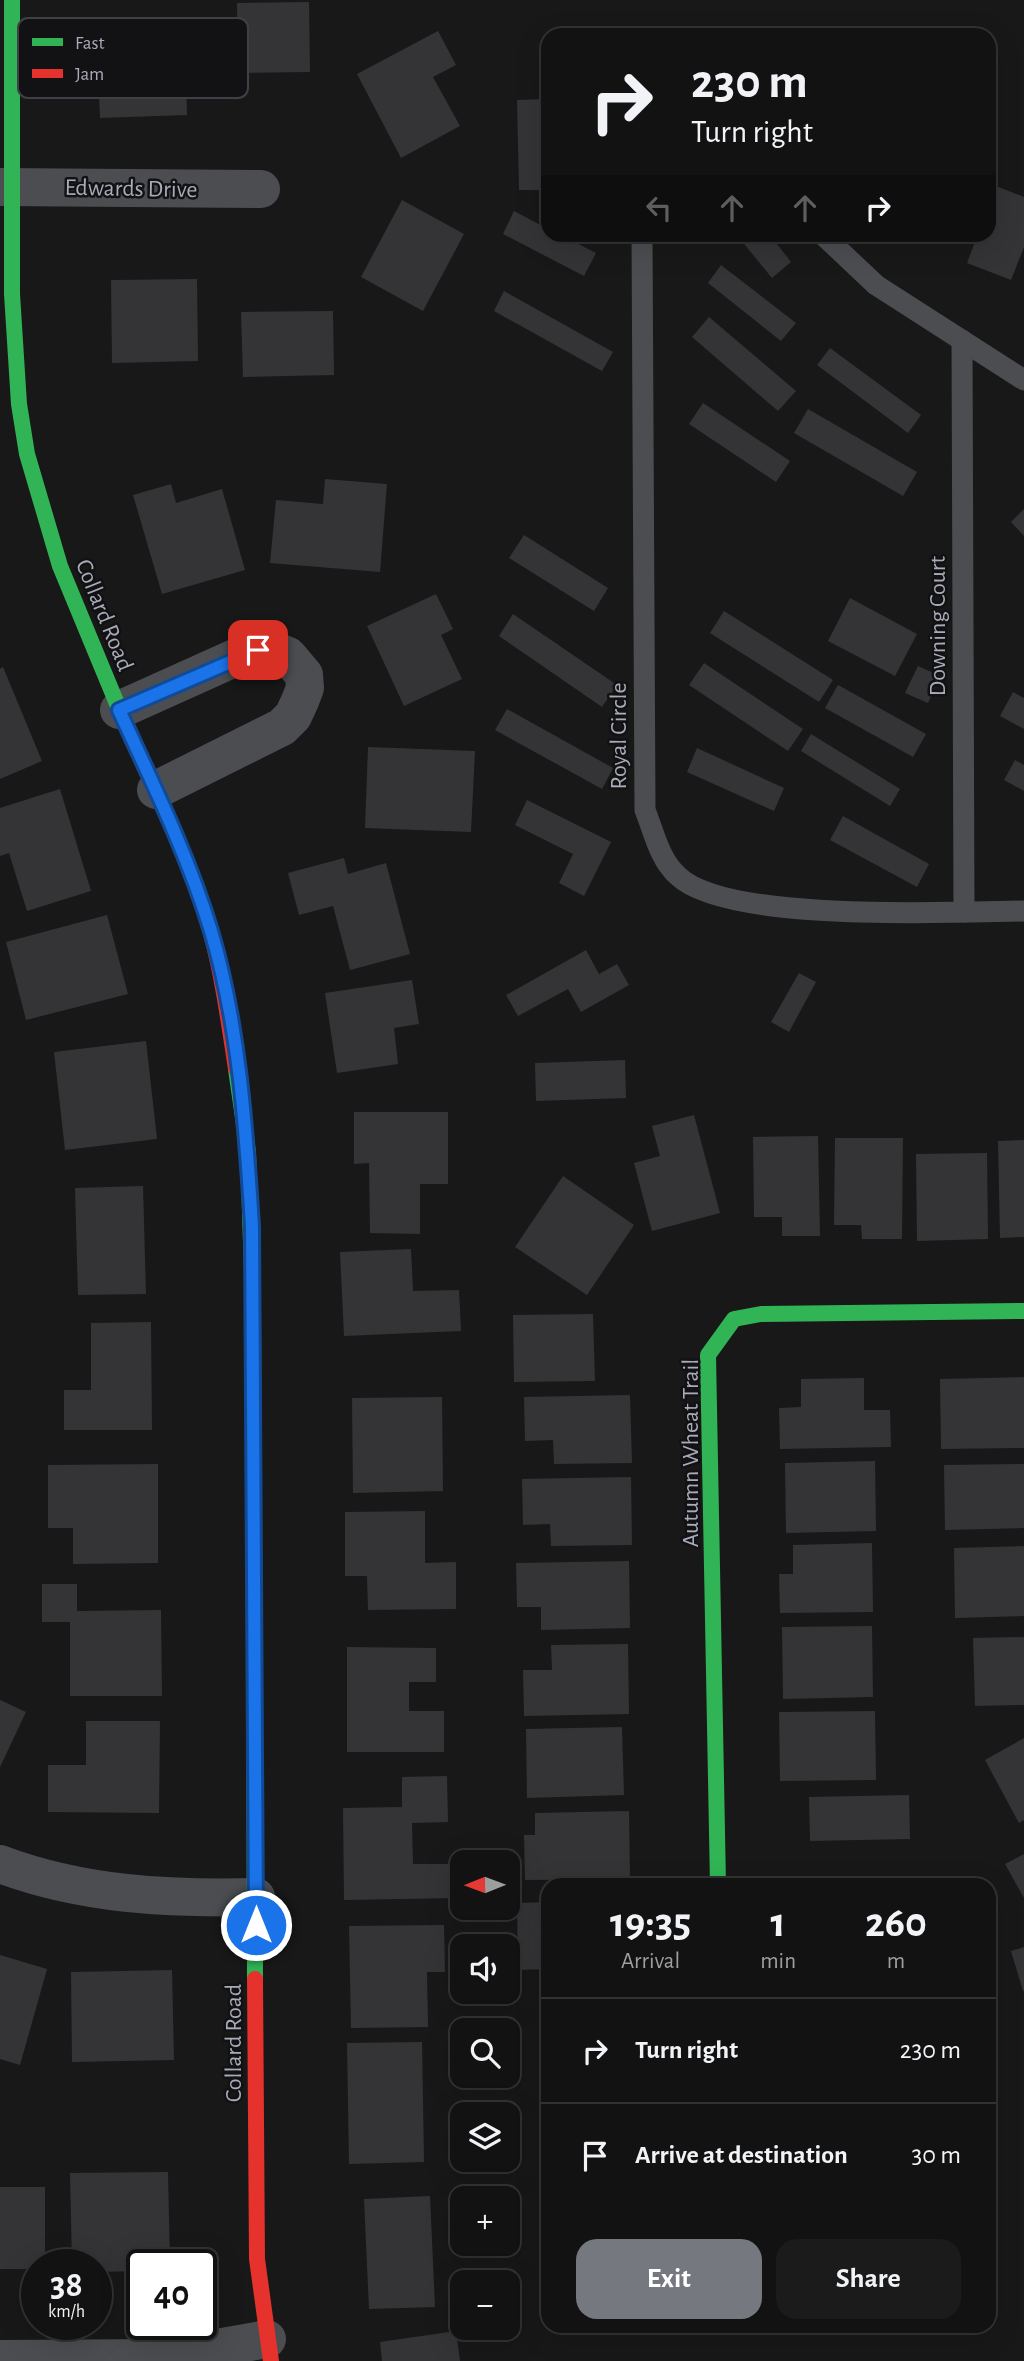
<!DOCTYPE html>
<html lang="en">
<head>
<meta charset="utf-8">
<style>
  body { margin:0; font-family:"Alegreya Sans",sans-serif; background:#1b1b1b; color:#f1f3f6; height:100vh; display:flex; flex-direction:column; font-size:26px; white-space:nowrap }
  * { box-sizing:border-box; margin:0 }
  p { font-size:23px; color:#9c9e9f }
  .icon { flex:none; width:38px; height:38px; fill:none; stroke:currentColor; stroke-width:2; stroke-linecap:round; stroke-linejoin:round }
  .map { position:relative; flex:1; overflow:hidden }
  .panel { position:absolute; left:541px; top:1878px; width:455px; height:455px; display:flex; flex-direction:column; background:#121212; border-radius:21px; box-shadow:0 7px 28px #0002,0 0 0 2px #313232 }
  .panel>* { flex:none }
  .guide { position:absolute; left:541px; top:28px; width:455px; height:214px; border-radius:21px; box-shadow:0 7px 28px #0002,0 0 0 2px #313232; background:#121212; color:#f1f3f6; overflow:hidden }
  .needle { width:46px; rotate:269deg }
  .tools { position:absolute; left:450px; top:1850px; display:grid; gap:14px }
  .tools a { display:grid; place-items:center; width:70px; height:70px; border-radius:14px; background:#121212; box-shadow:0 7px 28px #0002,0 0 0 2px #313232; font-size:35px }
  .speed { position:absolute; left:21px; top:2249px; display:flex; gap:14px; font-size:35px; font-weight:700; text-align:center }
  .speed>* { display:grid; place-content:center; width:91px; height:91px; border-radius:50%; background:#121212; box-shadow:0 7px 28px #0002,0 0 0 2px #313232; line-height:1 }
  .speed small { font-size:18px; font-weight:400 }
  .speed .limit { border:4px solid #111; border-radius:10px; background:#fff; color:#111 }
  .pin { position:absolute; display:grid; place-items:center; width:60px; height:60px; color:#fff; margin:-30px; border-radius:14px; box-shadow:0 4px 10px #0006 }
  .me { position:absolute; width:77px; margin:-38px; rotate:0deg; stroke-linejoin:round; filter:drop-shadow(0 0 5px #0008) }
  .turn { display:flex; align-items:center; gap:24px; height:147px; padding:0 35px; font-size:32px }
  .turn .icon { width:91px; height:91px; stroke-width:2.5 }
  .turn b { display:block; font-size:49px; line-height:60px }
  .lanes { display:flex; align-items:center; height:66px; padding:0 35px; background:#0003; justify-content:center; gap:35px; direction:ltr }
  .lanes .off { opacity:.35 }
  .eta { display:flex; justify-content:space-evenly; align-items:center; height:119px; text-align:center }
  .eta b { font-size:42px; font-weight:700; line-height:49px }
  .primary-button { display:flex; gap:14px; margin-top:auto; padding:14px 35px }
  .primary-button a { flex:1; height:80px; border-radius:21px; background:#767880; color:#fff; font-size:28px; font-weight:700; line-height:80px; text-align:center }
  .primary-button a+a { background:#1b1b1b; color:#f1f3f6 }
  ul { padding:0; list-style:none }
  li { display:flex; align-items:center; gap:21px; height:105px; padding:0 35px; border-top:2px solid #313232 }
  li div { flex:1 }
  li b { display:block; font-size:26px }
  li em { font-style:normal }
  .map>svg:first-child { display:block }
</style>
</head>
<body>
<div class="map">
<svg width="1024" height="2361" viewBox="0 0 1024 2361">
  <rect width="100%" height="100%" fill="#181818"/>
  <g fill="#343436">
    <polygon points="309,2 310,72 238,73 237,3"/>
    <polygon points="184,18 187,115 100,118 96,21"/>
    <polygon points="438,31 456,65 433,77 460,126 401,158 357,74"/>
    <polygon points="548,99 548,190 519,190 517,100"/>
    <polygon points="996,186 1024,197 1024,247 1011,280 967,263 978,234 989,234 989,206"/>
    <polygon points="402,200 464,234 423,311 361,277"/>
    <polygon points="514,211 548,229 548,234 559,234 596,253 584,276 503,234"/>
    <polygon points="736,234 769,234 791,262 772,278"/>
    <polygon points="721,265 796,323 781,341 708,283"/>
    <polygon points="197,279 198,361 112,363 111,280"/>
    <polygon points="504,291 613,352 602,371 494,311"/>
    <polygon points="333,311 334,375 243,377 241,312"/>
    <polygon points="709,317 796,391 778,411 692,337"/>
    <polygon points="830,348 921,415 908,433 817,365"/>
    <polygon points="703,403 790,461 776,482 689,424"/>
    <polygon points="808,409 917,472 903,496 794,433"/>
    <polygon points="325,479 387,484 380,572 270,563 276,500 323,504"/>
    <polygon points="171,484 176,503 222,489 245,570 162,594 133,495"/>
    <polygon points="1024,509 1024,536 1011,522"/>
    <polygon points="524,535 608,588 594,611 509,558"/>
    <polygon points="436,594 453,629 441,635 462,679 404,706 367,626"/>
    <polygon points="850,598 917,634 895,676 828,641"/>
    <polygon points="724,611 833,680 819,702 710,633"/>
    <polygon points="513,614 617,685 602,707 499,636"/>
    <polygon points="704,663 803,729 788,751 689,685"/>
    <polygon points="918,666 940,676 928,703 905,693"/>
    <polygon points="3,667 42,761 0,779 0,669"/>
    <polygon points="838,685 926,734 913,757 825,708"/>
    <polygon points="1013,692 1024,698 1024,729 1000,716"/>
    <polygon points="507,709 613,768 602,789 495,730"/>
    <polygon points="811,734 900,789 890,806 801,751"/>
    <polygon points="368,747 475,751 471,832 365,828"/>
    <polygon points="697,748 784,788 774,811 687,772"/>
    <polygon points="1015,760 1024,765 1024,791 1004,780"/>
    <polygon points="60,789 91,891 27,911 9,853 0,856 0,808"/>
    <polygon points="527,800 611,842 584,896 559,883 573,854 515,825"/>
    <polygon points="843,816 929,864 917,887 830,840"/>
    <polygon points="344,858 348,874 386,863 410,954 350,970 333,906 299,915 288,873"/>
    <polygon points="107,915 128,994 26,1020 6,942"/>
    <polygon points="586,950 599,974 617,964 629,985 581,1012 568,989 518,1016 506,995"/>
    <polygon points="799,973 816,982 789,1032 771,1022"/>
    <polygon points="412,980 419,1024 394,1028 398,1064 337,1073 325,993"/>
    <polygon points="146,1041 157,1139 65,1150 54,1052"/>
    <polygon points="625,1060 626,1098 536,1101 535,1063"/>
    <polygon points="354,1112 448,1112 448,1184 420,1184 420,1234 370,1233 369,1163 354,1164"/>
    <polygon points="694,1115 720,1213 652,1231 634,1163 660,1156 652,1126"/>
    <polygon points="818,1136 820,1236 782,1236 782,1217 754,1217 753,1137"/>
    <polygon points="835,1138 903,1138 902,1239 862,1239 861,1225 834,1225"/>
    <polygon points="1024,1140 1024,1237 1000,1238 998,1141"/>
    <polygon points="987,1153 988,1239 917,1241 916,1154"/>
    <polygon points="563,1176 634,1225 587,1295 515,1247"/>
    <polygon points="143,1186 146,1294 78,1295 75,1188"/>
    <polygon points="411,1249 413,1291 459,1290 461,1331 344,1336 340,1252"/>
    <polygon points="593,1314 595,1381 514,1382 513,1315"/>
    <polygon points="151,1322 152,1430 64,1430 64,1390 91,1390 91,1323"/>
    <polygon points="1024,1377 1024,1448 941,1449 940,1379"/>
    <polygon points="864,1378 864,1410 890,1410 891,1447 780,1449 779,1408 801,1407 801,1379"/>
    <polygon points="630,1395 632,1463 554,1464 553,1440 525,1441 524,1397"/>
    <polygon points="442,1397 443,1491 353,1493 352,1398"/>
    <polygon points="875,1461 876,1531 786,1533 785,1463"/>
    <polygon points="158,1464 158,1563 73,1564 73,1528 48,1528 48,1465"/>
    <polygon points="1024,1464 1024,1528 945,1530 944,1465"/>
    <polygon points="631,1477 632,1545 551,1546 550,1524 523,1525 522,1479"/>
    <polygon points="425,1511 425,1563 456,1562 456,1609 368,1610 367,1576 345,1576 345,1512"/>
    <polygon points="872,1543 873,1612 780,1613 779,1574 793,1574 793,1545"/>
    <polygon points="1024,1546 1024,1616 955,1618 954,1548"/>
    <polygon points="629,1561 630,1628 541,1630 541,1607 517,1607 516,1563"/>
    <polygon points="42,1584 77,1584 77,1611 161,1610 162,1696 70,1696 70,1622 42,1622"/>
    <polygon points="872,1626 873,1697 783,1699 782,1627"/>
    <polygon points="1024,1637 1024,1705 975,1706 973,1638"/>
    <polygon points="628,1644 629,1714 524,1716 523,1670 552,1670 551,1645"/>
    <polygon points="347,1647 436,1648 436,1682 409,1682 409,1711 444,1711 444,1752 347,1752"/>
    <polygon points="0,1700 26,1712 0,1767"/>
    <polygon points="875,1711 876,1780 780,1781 779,1712"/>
    <polygon points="86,1721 160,1721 159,1813 48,1812 48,1765 86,1765"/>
    <polygon points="622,1727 624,1795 527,1798 526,1729"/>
    <polygon points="1024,1738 1024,1820 1019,1823 985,1760"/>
    <polygon points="447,1776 448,1822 412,1823 413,1864 454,1864 455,1898 344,1900 343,1808 402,1807 402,1777"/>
    <polygon points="909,1795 910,1839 810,1841 809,1797"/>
    <polygon points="629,1811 630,1879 525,1880 524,1835 535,1835 535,1813"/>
    <polygon points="1024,1854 1024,1898 1005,1864"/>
    <polygon points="962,1878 963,1885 883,1885 883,1879"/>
    <polygon points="548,1902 548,1969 518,1970 517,1903"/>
    <polygon points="444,1925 445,1972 427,1972 428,2027 351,2028 349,1926"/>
    <polygon points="1024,1947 1024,1991 1023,1991 1011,1951"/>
    <polygon points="0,1955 47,1969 20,2065 0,2059"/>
    <polygon points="172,1970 174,2060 72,2062 71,1972"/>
    <polygon points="422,2042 424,2162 349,2164 347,2043"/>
    <polygon points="168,2172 170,2264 142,2264 142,2271 96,2272 96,2264 72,2264 70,2173"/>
    <polygon points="0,2187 45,2187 45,2264 37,2264 37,2269 0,2269"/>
    <polygon points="430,2196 435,2307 369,2309 364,2199"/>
    <polygon points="456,2331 460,2361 382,2361 380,2342"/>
  </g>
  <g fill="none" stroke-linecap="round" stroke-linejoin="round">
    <g stroke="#4c4d51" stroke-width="21">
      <path d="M642 234 645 810C654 832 659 859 678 876 727 923 952 912 1024 911"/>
      <polyline points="822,234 876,285 1024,380"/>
      <polyline points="962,340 964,912"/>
    </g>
    <g stroke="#4c4d51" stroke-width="38">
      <polyline points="0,187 261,189"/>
      <polyline points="119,710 239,656 258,650 273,650 288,656 304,675 305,688 300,701 293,716 282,727 156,790"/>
      <path d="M0 1864C83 1895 168 1899 256 1897"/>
      <polyline points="0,2359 160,2358 267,2339"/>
    </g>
    <g stroke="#30b455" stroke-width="16">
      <polyline points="12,0 12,294 19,404 27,454 60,566 132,740"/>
      <polyline points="236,1069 248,1152 253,1302 255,1979"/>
      <polyline points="718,1885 708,1355 734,1319 761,1314 1024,1311"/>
    </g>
    <g stroke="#e5322d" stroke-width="16">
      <path d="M132 740C161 803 193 866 211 933 223 978 229 1024 236 1069"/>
      <polyline points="255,1979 257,2259 271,2361"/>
    </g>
  </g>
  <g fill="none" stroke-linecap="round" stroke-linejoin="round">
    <defs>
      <path id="route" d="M256 1925 252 1226C246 1129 239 1025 211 931 188 855 152 782 119 710L258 650"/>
    </defs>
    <use href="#route" stroke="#114b97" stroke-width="18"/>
    <use href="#route" stroke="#1a73e8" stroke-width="12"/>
  </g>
  <g text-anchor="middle" stroke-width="5" stroke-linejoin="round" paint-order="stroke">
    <g font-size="24" fill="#a9abb8" stroke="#121214">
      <text transform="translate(131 188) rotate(1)" y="8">Edwards Drive</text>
      <text transform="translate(105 615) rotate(68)" y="8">Collard Road</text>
      <text transform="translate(937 626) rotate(-90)" y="8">Downing Court</text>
      <text transform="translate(618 736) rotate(-90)" y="8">Royal Circle</text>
      <text transform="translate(690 1453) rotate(-90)" y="8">Autumn Wheat Trail</text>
      <text transform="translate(233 2043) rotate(-90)" y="8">Collard Road</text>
    </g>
  </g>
  <rect x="18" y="18" width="230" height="80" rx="10" fill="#121214" stroke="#3f4045" stroke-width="2"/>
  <rect x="32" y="38" width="31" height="8" fill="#30b455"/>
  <rect x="32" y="69" width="31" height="9" fill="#e5322d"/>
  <g font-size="19" fill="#a9abb8">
    <text x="75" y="49">Fast</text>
    <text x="75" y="80">Jam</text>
  </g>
</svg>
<div class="tools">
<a><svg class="needle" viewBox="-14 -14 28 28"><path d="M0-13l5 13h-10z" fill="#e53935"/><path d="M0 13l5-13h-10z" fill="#9c9e9f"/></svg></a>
<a><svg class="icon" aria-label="sound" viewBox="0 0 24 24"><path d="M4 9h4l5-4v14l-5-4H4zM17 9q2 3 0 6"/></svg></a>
<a><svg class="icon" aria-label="search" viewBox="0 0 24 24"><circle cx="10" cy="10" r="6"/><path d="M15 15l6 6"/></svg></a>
<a><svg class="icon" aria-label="layers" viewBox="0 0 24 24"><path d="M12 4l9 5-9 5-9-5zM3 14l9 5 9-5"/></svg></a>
<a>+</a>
<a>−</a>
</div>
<div class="speed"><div>38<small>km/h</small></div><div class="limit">40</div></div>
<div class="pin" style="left:258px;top:650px;background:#d93025"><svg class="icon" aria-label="arrive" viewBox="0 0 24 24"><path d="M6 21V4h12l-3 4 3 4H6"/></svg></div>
<svg class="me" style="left:256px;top:1925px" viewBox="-20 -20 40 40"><circle r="17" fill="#1a73e8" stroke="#fff" stroke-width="3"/><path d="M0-11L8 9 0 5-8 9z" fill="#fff"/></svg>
<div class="guide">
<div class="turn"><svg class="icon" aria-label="right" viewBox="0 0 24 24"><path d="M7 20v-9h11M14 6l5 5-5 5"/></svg><div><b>230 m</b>Turn right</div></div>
<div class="lanes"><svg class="icon off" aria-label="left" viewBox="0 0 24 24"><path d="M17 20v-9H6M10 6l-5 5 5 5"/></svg><svg class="icon off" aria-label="ahead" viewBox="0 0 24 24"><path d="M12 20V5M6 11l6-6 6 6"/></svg><svg class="icon off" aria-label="ahead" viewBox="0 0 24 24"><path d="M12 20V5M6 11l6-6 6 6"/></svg><svg class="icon" aria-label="right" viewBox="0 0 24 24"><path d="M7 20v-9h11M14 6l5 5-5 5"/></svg></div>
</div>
<section class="panel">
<div class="eta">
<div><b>19:35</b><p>Arrival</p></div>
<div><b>1</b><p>min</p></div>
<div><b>260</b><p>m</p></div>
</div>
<ul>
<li><svg class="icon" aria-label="right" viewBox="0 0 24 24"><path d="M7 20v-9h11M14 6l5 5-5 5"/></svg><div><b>Turn right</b></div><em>230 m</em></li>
<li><svg class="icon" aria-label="arrive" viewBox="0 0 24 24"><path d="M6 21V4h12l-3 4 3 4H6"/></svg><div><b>Arrive at destination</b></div><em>30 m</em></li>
</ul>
<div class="primary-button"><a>Exit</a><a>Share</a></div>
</section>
</div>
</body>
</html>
